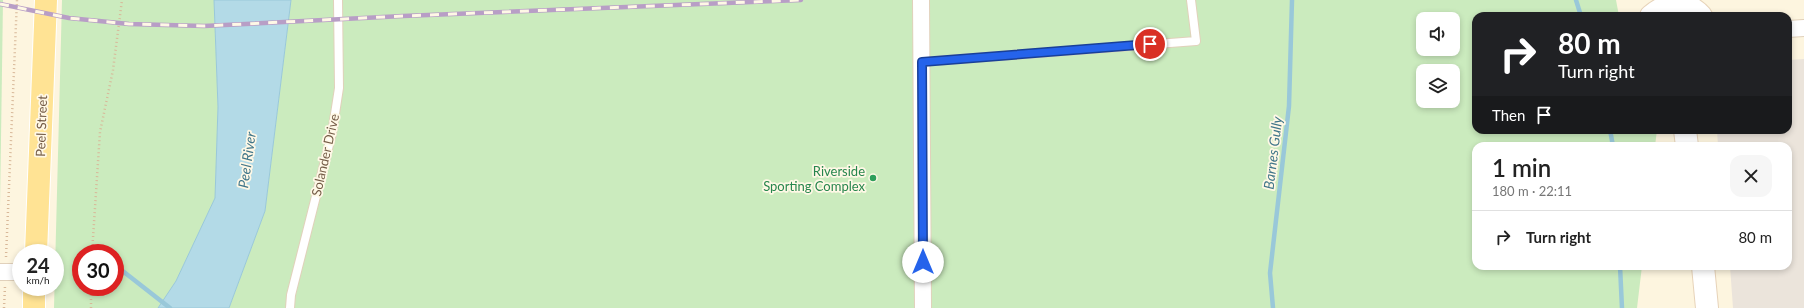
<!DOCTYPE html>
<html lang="en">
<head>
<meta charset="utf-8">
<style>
  body { margin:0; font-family:Lato,sans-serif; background:#f6f6f6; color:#222; height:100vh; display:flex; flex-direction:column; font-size:15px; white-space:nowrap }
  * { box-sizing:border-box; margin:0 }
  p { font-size:13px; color:#767676 }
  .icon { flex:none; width:22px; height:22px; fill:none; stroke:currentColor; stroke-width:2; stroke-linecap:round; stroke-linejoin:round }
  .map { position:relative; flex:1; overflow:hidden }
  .sheet { position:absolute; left:1472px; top:142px; width:320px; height:128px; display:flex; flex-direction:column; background:#fff; border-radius:12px; box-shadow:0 2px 6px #0003 }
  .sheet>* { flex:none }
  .guide { position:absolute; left:1472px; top:12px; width:320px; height:122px; border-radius:12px; box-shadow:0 2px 6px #0003; background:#202124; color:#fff; overflow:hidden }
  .buttons { position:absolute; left:1416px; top:12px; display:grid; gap:8px }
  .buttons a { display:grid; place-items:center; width:44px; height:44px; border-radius:8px; background:#fff; box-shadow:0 2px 6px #0003; font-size:20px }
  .speed { position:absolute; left:12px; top:244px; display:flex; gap:8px; font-size:20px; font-weight:700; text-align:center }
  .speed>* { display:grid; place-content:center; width:52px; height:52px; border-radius:50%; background:#fff; box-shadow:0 2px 6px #0003; line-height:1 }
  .speed small { font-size:10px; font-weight:400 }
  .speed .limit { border:6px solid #d22; background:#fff; color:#111 }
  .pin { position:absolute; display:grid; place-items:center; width:34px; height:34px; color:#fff; margin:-17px; border:2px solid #fff; border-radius:50%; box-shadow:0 1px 4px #0007 }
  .me { position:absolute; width:44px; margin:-22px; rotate:0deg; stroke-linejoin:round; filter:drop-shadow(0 0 3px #0008) }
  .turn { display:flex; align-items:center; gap:14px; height:84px; padding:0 20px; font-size:18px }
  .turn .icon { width:52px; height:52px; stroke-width:2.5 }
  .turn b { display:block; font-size:28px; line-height:34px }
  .then { display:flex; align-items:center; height:38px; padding:0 20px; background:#0003; gap:8px; font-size:15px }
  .round { display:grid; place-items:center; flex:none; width:42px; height:42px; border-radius:12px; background:#f6f6f6 }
  .headline { display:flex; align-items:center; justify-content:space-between; height:68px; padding:0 20px }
  h1 { font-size:24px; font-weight:600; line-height:30px }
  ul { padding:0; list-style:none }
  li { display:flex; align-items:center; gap:12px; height:52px; padding:0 20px; border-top:1px solid #e0e0e0 }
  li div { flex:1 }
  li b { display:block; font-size:15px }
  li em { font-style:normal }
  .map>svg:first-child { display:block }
</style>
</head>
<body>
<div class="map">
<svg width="1804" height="308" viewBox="0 0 1804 308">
  <rect width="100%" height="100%" fill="#fdf5df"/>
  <polygon fill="#ebe4db" points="1804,59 1804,308 1733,308 1730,266 1788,266 1788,146 1718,146 1717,130 1788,130 1788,60"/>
  <g fill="#cbebbe" fill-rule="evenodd">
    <polygon points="0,0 3,0 0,208"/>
    <path d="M62 0H214L218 107 215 198 176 281 158 308H54ZM81 253H115V287H81Z"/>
    <path d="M291 0H1616L1619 16H1476V130H1657L1655 146H1476V266H1642L1637 308H229L265 211ZM1423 19H1453V49H1423ZM1423 71H1453V101H1423Z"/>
  </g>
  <polygon fill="#b3dae7" stroke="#99c8d9" points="214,0 291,0 265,211 229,308 158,308 176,281 215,198 218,107"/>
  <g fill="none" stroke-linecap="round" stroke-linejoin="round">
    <g stroke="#99c8d9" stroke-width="4.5">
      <polyline points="1576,0 1581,16"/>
      <polyline points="1610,130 1613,146"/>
      <polyline points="99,252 100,253"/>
      <polyline points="115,265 170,308"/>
      <polyline points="1620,266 1622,308"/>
      <polyline points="1273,308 1270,273 1289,106 1292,0"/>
    </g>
    <defs>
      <g id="lane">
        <polyline points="921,62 1196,41 1191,0"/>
        <polyline points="290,308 291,295 332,133 339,88 338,0"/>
      </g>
      <g id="street">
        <polyline points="921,0 923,308"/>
        <polyline points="1788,29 1804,28"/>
        <polyline points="0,272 21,272"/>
      </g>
      <g id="secondary">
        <path d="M1651 16C1666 3 1687 0 1701 16"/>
        <polyline points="1685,130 1687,146"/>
        <polyline points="1703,266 1707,308"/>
      </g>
      <g id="primary">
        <polyline points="36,253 46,0"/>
        <polyline points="34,308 34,287"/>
      </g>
    </defs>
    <use href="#lane" stroke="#e1d1bb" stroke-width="10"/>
    <use href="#street" stroke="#e1d1bb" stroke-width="18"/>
    <use href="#secondary" stroke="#e7d3b9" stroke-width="24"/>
    <use href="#primary" stroke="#fff" stroke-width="24"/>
    <g stroke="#d8b899" stroke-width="2.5" stroke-dasharray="1 3" stroke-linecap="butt">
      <polyline points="92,253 100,132 113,70 122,0"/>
      <polyline points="6,257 17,0"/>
      <polyline points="4,308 5,286"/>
      <polyline points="91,308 91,287"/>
    </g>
    <use href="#lane" stroke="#fff" stroke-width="8"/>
    <use href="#street" stroke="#fff" stroke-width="16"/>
    <use href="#secondary" stroke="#fff" stroke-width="22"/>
    <use href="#primary" stroke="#ffe394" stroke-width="22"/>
    <defs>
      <polyline id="rail" points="0,4 69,18 129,24 204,26 403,16 801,0"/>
    </defs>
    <use href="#rail" stroke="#b89ec6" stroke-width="4.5"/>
    <use href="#rail" stroke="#fff8e6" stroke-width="3" stroke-dasharray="9" stroke-linecap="butt"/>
  </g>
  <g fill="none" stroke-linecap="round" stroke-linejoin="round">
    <defs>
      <polyline id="route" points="923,262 922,62 1150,44"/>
    </defs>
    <use href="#route" stroke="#184099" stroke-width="10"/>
    <use href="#route" stroke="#2563eb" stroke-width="7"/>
  </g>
  <circle fill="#2e9e5b" stroke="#fff8e6" stroke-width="1.5" cx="873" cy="178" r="4"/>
  <g text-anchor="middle" stroke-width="3.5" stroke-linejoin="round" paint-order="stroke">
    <g font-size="13" fill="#745b46" stroke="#fff8e6">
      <text transform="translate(41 126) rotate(-88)" y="5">Peel Street</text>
      <text transform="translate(325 155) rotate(-77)" y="5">Solander Drive</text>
    </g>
    <g font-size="13" fill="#27864d" stroke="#fff8e6" text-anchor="end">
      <text x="865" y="176">Riverside<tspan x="865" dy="15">Sporting Complex</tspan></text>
    </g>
    <g font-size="14" font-style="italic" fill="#3f7589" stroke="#fff8e6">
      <text transform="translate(1273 153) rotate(-83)" y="5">Barnes Gully</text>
      <text transform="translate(247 160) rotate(-82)" y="5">Peel River</text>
    </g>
  </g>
</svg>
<div class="buttons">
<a><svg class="icon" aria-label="sound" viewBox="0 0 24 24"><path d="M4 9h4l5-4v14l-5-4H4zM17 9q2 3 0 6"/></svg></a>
<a><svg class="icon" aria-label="layers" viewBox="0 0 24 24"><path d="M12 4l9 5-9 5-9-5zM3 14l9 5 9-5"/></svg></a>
</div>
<div class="speed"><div>24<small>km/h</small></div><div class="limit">30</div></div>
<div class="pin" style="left:1150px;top:44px;background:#d93025"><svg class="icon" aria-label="arrive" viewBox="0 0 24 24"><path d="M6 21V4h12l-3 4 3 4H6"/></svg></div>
<svg class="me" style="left:923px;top:262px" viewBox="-20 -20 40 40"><circle r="19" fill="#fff"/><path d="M0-13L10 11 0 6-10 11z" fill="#2563eb"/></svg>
<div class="guide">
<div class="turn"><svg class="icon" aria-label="right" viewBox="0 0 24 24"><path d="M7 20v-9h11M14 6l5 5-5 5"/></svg><div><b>80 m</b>Turn right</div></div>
<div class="then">Then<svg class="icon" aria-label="arrive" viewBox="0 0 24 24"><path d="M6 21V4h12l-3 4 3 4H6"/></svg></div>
</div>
<section class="sheet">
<div class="headline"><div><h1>1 min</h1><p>180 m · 22:11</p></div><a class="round"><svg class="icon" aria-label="close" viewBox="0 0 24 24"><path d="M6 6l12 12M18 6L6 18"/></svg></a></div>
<ul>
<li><svg class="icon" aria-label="right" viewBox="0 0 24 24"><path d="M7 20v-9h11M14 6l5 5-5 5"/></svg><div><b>Turn right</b></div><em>80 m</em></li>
</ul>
</section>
</div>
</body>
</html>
